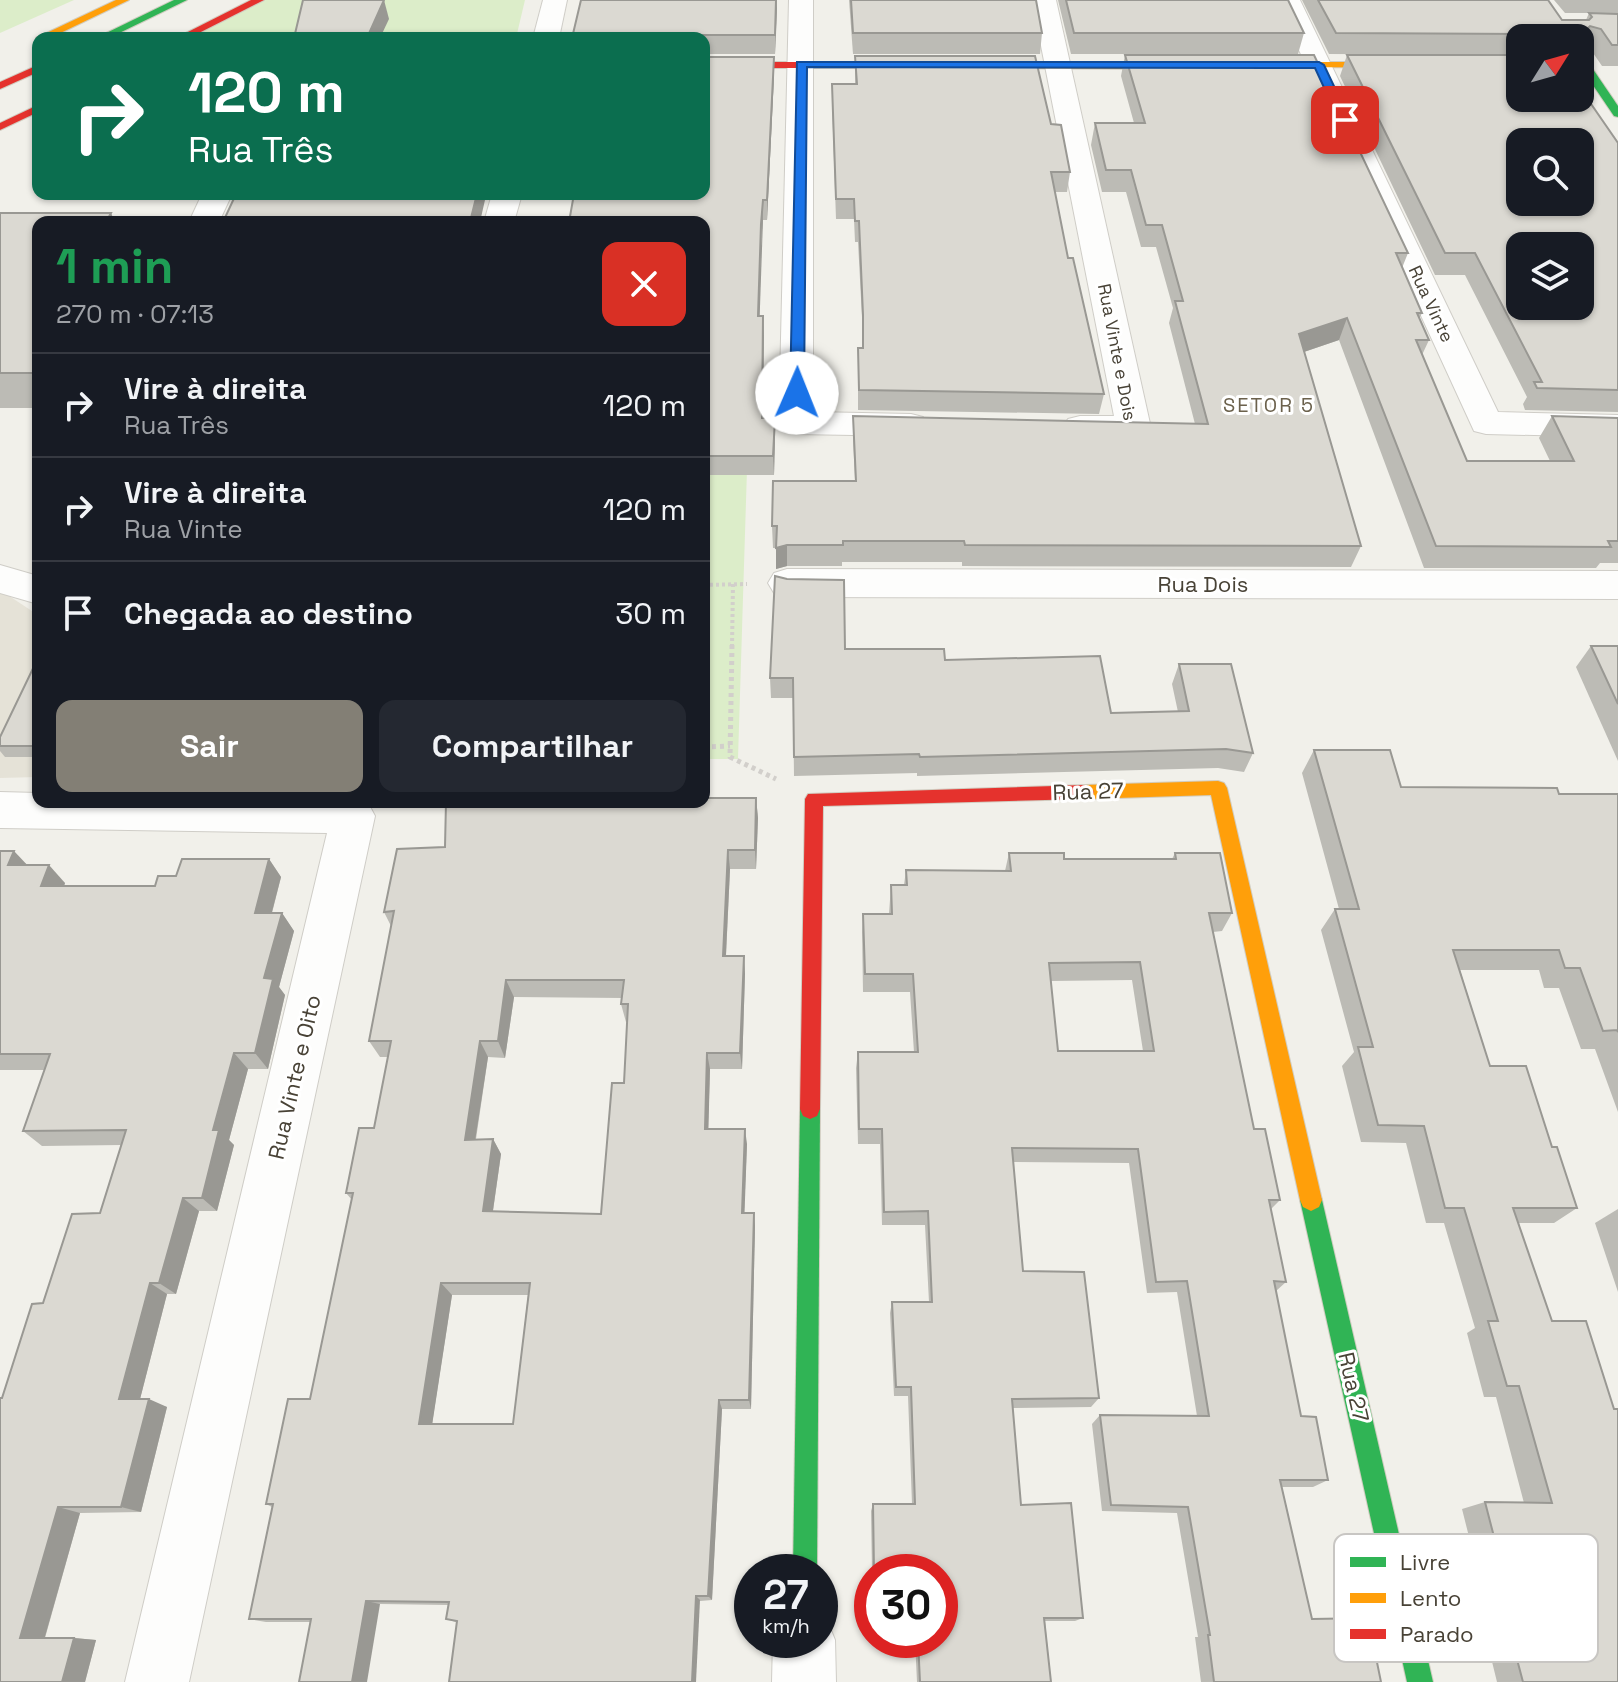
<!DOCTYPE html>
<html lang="pt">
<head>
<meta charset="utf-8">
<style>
  body { margin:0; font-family:"Space Grotesk",sans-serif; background:#242831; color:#f1f3f6; height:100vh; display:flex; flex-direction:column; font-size:30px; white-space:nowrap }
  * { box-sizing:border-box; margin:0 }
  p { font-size:26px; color:#9ea1a6 }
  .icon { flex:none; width:44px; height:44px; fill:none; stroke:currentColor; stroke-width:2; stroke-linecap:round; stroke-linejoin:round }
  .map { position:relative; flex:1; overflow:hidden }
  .details { position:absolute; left:32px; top:216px; width:678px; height:592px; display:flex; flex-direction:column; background:#171b24; border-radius:16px; box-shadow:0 2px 6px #0004 }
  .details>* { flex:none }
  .guide { position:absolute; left:32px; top:32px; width:678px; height:168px; border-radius:16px; box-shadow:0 2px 6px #0004; background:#0b6e4f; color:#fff; overflow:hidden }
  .needle { width:52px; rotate:53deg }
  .fabs { position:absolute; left:1506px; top:24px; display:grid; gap:16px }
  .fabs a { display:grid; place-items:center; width:88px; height:88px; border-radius:16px; background:#171b24; box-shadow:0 2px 6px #0004; font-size:40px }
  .speed { position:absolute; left:734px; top:1554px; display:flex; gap:16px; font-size:40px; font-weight:700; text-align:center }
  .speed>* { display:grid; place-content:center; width:104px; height:104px; border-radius:50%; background:#171b24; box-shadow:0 2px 6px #0004; line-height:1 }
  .speed small { font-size:20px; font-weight:400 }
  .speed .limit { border:12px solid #d22; background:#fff; color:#111 }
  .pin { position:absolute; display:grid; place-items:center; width:68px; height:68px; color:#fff; margin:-34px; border-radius:16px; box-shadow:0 4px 12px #0006 }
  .me { position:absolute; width:88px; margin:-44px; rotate:1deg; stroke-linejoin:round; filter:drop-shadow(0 0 6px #0008) }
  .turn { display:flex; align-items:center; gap:28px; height:168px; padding:0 24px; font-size:36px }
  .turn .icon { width:104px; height:104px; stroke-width:2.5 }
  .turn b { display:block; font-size:56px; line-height:68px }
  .round { display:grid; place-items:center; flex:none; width:84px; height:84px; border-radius:16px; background:#242831 }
  .summary { display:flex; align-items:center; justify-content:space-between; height:136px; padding:0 24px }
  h1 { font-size:48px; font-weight:600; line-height:60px; color:#1e9e55 }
  .button { display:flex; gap:16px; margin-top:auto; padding:16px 24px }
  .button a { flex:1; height:92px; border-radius:16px; background:#837f75; color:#fff; font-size:32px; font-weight:600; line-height:92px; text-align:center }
  .button a+a { background:#242831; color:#f1f3f6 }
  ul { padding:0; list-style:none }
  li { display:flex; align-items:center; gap:24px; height:104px; padding:0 24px; border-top:2px solid #363941 }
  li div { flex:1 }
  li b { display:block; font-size:30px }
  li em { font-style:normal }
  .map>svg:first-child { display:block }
</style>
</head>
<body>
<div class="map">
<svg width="1618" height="1682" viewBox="0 0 1618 1682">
  <rect width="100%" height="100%" fill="#f1f0ea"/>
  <polygon fill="#e5e2d7" points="0,590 38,615 38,777 0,778"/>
  <g fill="#dcedc9">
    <polygon points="0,0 74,0 0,33"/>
    <polygon points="263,0 525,0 516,38 184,38"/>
    <polygon points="704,469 747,469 738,759 704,759"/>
  </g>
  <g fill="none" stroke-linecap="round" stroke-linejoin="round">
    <defs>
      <g id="street">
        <polygon points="543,0 567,0 559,38 533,38"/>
        <polygon points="789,0 813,0 813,412 911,414 923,417 928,425 923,433 911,436 796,434 784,431 779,423"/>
        <path d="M1032 0H1056L1151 428 1146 436C1123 442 1091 441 1068 435L1063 427 1068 419 1080 416H1114Z"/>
        <polygon points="1276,0 1300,0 1498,412 1618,415 1618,437 1486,434 1474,431"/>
        <polygon points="202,194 232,194 219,222 189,222"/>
        <polygon points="492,194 522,194 514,222 484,222"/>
        <polygon points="0,565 38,576 38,604 0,593"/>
        <polygon points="787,569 1618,571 1618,599 787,597 774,593 768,583 774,573"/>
        <polygon points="0,792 38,793 38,802 364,802 368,803 375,816 189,1682 125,1682 327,833 0,828"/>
        <polygon points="820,1615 826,1618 835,1640 836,1682 772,1682 773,1640 820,1640"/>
      </g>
      <g id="fast">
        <polygon points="174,0 187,0 109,38 96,38"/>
        <polygon points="1580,55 1584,56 1618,106 1618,117 1614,116 1580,66"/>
        <polygon points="810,1099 817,1102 820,1109 817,1572 793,1572 800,1109 803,1102"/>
        <polygon points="1311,1189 1319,1193 1322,1200 1433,1682 1407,1682 1300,1200 1303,1193"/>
      </g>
      <g id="slow">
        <polygon points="116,0 129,0 50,38 38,38 38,40 36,38"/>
        <polygon points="1258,62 1520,62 1520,68 1254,67 1253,65"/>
        <polygon points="978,63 1182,63 1187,66 1182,69 974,68 974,64"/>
        <polygon points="1218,781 1224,783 1227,788 1322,1200 1319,1207 1311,1211 1303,1207 1300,1200 1211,795 1085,799 1079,797 1076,792 1079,787 1085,785"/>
      </g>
      <g id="jam">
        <polygon points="251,0 264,0 189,38 176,38"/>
        <polygon points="704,62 914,62 919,65 914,68 704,68"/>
        <polygon points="38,65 38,72 0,89 0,82"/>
        <polygon points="38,105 38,112 0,130 0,123"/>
        <polygon points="1085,785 1091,787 1094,792 1091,797 1085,799 823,806 820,1109 817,1116 810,1119 803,1116 800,1109 805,799 808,794"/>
      </g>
    </defs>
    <use href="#street" stroke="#cfcdc7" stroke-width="2"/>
    <use href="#fast" stroke="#d1cdc1" stroke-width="2"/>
    <use href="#slow" stroke="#d1cdc1" stroke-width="2"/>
    <use href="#jam" stroke="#d1cdc1" stroke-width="2"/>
    <g stroke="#d2cfcb" stroke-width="4" stroke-dasharray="3 3" stroke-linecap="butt">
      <polyline points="704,585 747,584"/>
      <polyline points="732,647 733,584"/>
    </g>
    <g stroke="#d2cfcb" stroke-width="5" stroke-dasharray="4 4" stroke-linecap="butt">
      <polyline points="732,645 730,757 776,779"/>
      <polyline points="704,747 730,746"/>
    </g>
    <use href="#street" fill="#fdfdfc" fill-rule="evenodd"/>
    <use href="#fast" fill="#30b455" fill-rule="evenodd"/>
    <use href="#slow" fill="#ff9f0a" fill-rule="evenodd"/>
    <use href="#jam" fill="#e5322d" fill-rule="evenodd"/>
  </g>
  <g fill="#bcbbb5" fill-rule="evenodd">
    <polygon points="581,0 777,0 775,54 704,54 704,38 572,38"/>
    <polygon points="849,0 1036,0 1042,33 1040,54 853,54"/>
    <polygon points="1058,0 1288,0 1304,33 1298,54 1071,54"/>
    <polygon points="1302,0 1548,0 1562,20 1586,20 1589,13 1565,13 1554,0 1618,0 1618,13 1601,13 1618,14 1618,66 1602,66 1591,50 1585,48 1580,60 1580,38 1520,38 1520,55 1329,54"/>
    <polygon points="1125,55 1408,253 1402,268 1422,313 1419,319 1429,340 1422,355 1467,461 1550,461 1539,438 1552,416 1618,418 1618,563 1600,563 1596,568 1424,568 1339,340 1304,352 1361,546 1351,567 962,566 962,562 842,562 842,566 787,566 776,569 776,548 773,548 772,526 855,481 853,438 853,416 1195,424 1169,323 1173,308 1156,247 1141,247 1126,192 1102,192 1091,145 1095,123 1134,123 1121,76"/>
    <polygon points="1347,55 1618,143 1618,412 1525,410 1523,404 1527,397 1465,275 1435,275 1340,76"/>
    <polygon points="855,56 1051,124 1070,172 1067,192 1055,192 1068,258 1104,394 1099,414 858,410 858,348 862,348 863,336 858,242 855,242 854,219 836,219 832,104 832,84 855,84"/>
    <polygon points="774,76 767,220 763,220 761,243 759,316 763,316 764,336 762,418 775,438 774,475 704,475 704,222 573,200 548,200 547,194 704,194"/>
    <polygon points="0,213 38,222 38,408 0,408"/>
    <polygon points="1591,646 1618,646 1618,761 1576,667"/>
    <polygon points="845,649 945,660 1111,713 1178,712 1172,684 1179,664 1253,753 1244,772 1218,768 917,776 917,773 794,776 793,698 771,698 770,678"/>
    <polygon points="38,658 38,757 5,757 0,751 0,737"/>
    <polygon points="1314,750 1401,787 1559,794 1618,794 1618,1112 1595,1049 1581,1049 1559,988 1544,988 1539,970 1460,970 1490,1066 1552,1147 1577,1208 1554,1223 1519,1223 1618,1682 1497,1682 1481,1617 1489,1616 1462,1509 1485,1502 1524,1503 1496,1397 1484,1397 1467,1333 1475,1328 1444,1223 1426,1223 1406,1143 1361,1142 1342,1066 1354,1052 1321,930 1335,909 1339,909 1302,773"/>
    <path d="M756 798 758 818 756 869H730L726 956H744L745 974 742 1069H710L708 1129 747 1144 744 1213H754L755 1226 751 1409H722L712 1600 456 1622 446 1619 448 1605 380 1604 310 1622H266L249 1619 272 1507 266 1504 310 1399 352 1200 346 1193 374 1128 388 1057H380L369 1041 391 926 384 912 445 847ZM514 997 622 998 621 1004 626 1022H627L624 1083 601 1214 493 1211 501 1154 493 1139H476L488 1057 505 1058ZM452 1295H528L513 1424H432Z"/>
    <polygon points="0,851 65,883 64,886 155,886 176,876 269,859 281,877 272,913 282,913 294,931 279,987 285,995 268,1069 248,1069 229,1140 234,1145 217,1211 199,1211 176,1294 167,1294 140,1399 167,1407 141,1512 80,1513 45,1638 74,1638 96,1640 85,1682 0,1682 2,1398 43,1303 100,1213 121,1145 42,1146 23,1131 45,1070 0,1070"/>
    <path d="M1009 853 1064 859H1172L1175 853 1232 913 1222 931 1213 932 1254 1129 1280 1200 1271 1209 1286 1282 1276 1291 1301 1416 1328 1480 1313 1487H1282L1312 1619 1381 1682H1201L1195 1637H1198L1177 1513 1102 1511 1092 1424 1100 1415 1197 1416 1177 1292 1147 1293 1129 1163 1013 1162 1023 1271 1099 1398 1091 1407 1013 1408 1021 1505 1083 1618 1075 1621H1045L1051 1682H917L915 1640H940V1572H872L871 1511 873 1504H912L908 1396H894L890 1313 892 1302H929L925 1225H882L880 1144H858L856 1068 858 1052H914L910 992H863L862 932 863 914H889L891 885H904L906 870 1005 871ZM1132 980 1143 1051H1058L1051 981Z"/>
    <polygon points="1618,1209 1618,1292 1595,1223"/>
  </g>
  <g fill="#999893">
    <polygon points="384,0 389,19 380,38 367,38"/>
    <polygon points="776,0 777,8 775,54 775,35"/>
    <polygon points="774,57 774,76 767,220 767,200"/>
    <polygon points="477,194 491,194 485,200 480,222 470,222"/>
    <polygon points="763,200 763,220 759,336 758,316"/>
    <polygon points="111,213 115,222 106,222"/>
    <polygon points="763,316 764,336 762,438 762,418"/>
    <polygon points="1347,318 1339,340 1292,356 1299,334"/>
    <polygon points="775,418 775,438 774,475 773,456"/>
    <polygon points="787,545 787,566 776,569 776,548"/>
    <polygon points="756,798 758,818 756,869 755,850"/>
    <polygon points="728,850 730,869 725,974 723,956"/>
    <polygon points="14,851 31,869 8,865"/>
    <polygon points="269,859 281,877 267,931 255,913"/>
    <polygon points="49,865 65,883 58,904 41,886"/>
    <polygon points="282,913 294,931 279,987 285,995 268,1069 255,1053 264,978"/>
    <polygon points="744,956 745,974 742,1069 740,1053"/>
    <polygon points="506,980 514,997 505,1058 498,1041"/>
    <polygon points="480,1041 488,1057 473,1154 465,1140"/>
    <polygon points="234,1053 248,1069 229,1140 234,1145 217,1211 202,1198 213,1130"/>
    <polygon points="707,1053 710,1069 708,1144 705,1129"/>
    <polygon points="745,1129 747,1144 744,1227 742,1213"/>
    <polygon points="493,1139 501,1154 491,1224 483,1211"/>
    <polygon points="183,1198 199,1211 176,1294 159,1283"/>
    <polygon points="754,1213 755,1226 751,1409 749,1400"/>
    <polygon points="150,1283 167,1294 138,1407 119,1399"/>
    <polygon points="441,1283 452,1295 431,1432 419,1424"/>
    <polygon points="149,1399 167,1407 141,1512 121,1507"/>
    <polygon points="719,1400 722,1409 712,1600 708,1596"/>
    <polygon points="58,1507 80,1513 44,1640 20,1638"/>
    <polygon points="696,1596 700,1600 696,1682 692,1682"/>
    <polygon points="366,1601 380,1604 367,1682 352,1682"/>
    <polygon points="74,1638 96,1640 85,1682 62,1682"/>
  </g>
  <g fill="#dbd9d2" stroke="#999893" stroke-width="2" fill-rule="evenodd">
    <polygon points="303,0 384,0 367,38 294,38"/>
    <polygon points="581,0 776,0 775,35 703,35 700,38 572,38"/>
    <polygon points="851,0 1036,0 1042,33 853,33"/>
    <polygon points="1066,0 1288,0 1304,33 1074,33"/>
    <polygon points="1318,0 1548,0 1562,20 1589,20 1592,17 1589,13 1618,14 1618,45 1612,45 1601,29 1590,26 1587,29 1587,45 1580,45 1580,38 1531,38 1531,34 1336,33"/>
    <polygon points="1125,55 1314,55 1408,253 1396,253 1422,313 1417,313 1429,340 1416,340 1467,461 1574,461 1552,416 1618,418 1618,541 1608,541 1611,547 1436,546 1347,318 1299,334 1361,546 965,545 964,541 843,541 843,545 787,545 776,548 777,526 772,526 773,481 856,481 853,416 1208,424 1175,301 1183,301 1162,225 1146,225 1131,170 1106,170 1095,123 1145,123"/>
    <path d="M1347 55H1520V98H1580V88L1618 143V390L1537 388 1534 382H1542L1475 253H1445ZM1520 142H1580V202H1520ZM1520 246H1580V306H1520Z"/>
    <polygon points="855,56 1035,56 1051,124 1061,125 1070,172 1051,172 1068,258 1073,258 1104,394 859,390 858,348 863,348 863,315 859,221 855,221 854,199 836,199 832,84 857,84"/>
    <polygon points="704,57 774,57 767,200 763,200 761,224 758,316 763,316 762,418 775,418 773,456 704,456 704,222 569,222 574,194 704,194"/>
    <polygon points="236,194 477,194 470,222 223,222"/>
    <polygon points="0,213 111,213 106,222 38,222 38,373 0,373"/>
    <polygon points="775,576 787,579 844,580 845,649 944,649 945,660 1100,656 1111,713 1189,711 1179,664 1231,664 1253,753 1226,749 920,757 919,754 794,757 793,678 770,678"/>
    <polygon points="1591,646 1618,646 1618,704"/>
    <polygon points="38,658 38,746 0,746 0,737"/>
    <polygon points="1314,750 1390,750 1401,787 1557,788 1559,794 1618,794 1618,1032 1617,1030 1603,1031 1580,968 1565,968 1559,950 1453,950 1490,1066 1526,1066 1552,1147 1557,1147 1577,1208 1513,1208 1552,1321 1586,1321 1614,1409 1618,1409 1618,1682 1523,1682 1505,1614 1514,1614 1485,1502 1552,1503 1519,1386 1507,1386 1488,1321 1498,1321 1464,1208 1445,1208 1424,1126 1378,1125 1358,1047 1373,1047 1335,909 1359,909"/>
    <path d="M704 798H756L755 850H728L723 956H744L740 1053H707L705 1129H745L742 1213H754L749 1400H719L708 1596H696L692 1682H449L457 1621 446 1619 449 1602 366 1601 352 1682H299L311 1619H249L273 1504H266L288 1399H310L353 1193H346L359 1128H374L391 1041H369L394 911 384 912 397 849 445 847 446 802H704ZM506 980H624L621 1004H628L624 1083H612L601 1214 483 1211 493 1139 465 1140 480 1041H498ZM441 1283H530L513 1424H419Z"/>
    <polygon points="0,851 14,851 8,865 49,865 41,886 155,886 158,876 176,876 182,859 269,859 255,913 282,913 264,978 273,979 255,1053 234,1053 213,1130 219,1130 202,1198 183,1198 159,1283 150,1283 119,1399 149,1399 121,1507 58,1507 20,1638 74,1638 62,1682 0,1682 0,1398 2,1398 32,1304 43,1303 72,1214 100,1213 126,1130 23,1131 50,1054 0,1054"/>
    <path d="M1009 853H1064V859H1176L1175 853H1220L1232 913H1209L1254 1129H1265L1280 1200H1269L1286 1282 1274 1281 1301 1416 1316 1417 1328 1480H1280L1312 1619 1368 1618 1381 1682H1214L1208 1635H1210L1188 1507 1111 1505 1100 1415 1209 1416 1187 1281 1156 1282 1138 1149 1012 1148 1023 1271 1084 1272 1099 1398 1012 1399 1021 1505 1071 1503 1083 1618H1044L1051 1682H920L918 1640H940V1572H874L873 1504H915L911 1387H896L892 1302H932L928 1211 884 1212 882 1129H859L858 1052H918L913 974H865L863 914H892L891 885H907L906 870 1011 871ZM1140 962 1154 1051H1058L1049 963Z"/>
  </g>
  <polygon fill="#1a73e8" stroke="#114b97" stroke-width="2" points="797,62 1319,62 1324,65 1350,120 1345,123 1339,120 1315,68 807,67 804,393 797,397 790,393"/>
  <g text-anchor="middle" stroke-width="6" stroke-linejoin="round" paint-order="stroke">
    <g font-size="18" fill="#484236" stroke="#fff">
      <text transform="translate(1431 304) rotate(65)" y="6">Rua Vinte</text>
      <text transform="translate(1117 352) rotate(79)" y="6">Rua Vinte e Dois</text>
    </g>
    <g font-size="20" letter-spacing="2" fill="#6b614c" stroke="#fff">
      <text x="1269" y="412">SETOR 5</text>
    </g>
    <g font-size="22" fill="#484236" stroke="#fff">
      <text x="1203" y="592">Rua Dois</text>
      <text transform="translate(1088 791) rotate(-2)" y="8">Rua 27</text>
      <text transform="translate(294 1077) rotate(-77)" y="8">Rua Vinte e Oito</text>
      <text transform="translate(1354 1387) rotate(77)" y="8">Rua 27</text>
    </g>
  </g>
  <rect x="1334" y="1534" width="264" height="128" rx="12" fill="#fff" stroke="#c8c6c3" stroke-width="2"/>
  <rect x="1350" y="1557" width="36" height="10" fill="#30b455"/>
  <rect x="1350" y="1593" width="36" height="10" fill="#ff9f0a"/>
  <rect x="1350" y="1629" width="36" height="10" fill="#e5322d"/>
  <g font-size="22" fill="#484236">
    <text x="1400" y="1570">Livre</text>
    <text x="1400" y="1606">Lento</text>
    <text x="1400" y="1642">Parado</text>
  </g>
</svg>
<div class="fabs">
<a><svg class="needle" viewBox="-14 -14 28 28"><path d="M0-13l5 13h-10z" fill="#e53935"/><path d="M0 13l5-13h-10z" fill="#9ea1a6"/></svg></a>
<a><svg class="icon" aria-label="search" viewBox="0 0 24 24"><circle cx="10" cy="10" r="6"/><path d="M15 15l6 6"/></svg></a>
<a><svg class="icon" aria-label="layers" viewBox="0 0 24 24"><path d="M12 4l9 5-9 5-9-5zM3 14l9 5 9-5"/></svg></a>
</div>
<div class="speed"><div>27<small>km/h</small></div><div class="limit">30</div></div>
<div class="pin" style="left:1345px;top:120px;background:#d93025"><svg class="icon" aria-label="arrive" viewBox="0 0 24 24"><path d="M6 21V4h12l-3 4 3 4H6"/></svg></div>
<svg class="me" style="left:797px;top:393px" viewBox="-20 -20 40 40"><circle r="19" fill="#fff"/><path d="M0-13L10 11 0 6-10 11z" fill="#1a73e8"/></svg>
<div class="guide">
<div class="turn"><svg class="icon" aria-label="right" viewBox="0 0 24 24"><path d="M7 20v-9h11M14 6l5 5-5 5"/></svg><div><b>120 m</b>Rua Três</div></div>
</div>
<section class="details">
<div class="summary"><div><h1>1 min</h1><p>270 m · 07:13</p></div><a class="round" style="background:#d93025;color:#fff"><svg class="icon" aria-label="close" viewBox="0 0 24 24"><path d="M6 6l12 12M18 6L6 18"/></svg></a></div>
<ul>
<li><svg class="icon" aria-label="right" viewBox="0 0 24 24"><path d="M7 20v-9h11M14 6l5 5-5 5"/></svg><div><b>Vire à direita</b><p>Rua Três</p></div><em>120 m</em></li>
<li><svg class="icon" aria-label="right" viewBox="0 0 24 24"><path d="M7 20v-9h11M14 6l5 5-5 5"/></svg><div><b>Vire à direita</b><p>Rua Vinte</p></div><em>120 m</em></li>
<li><svg class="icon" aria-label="arrive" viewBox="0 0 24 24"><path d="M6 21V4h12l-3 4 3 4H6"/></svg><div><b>Chegada ao destino</b></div><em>30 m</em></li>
</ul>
<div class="button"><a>Sair</a><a>Compartilhar</a></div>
</section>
</div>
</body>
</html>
